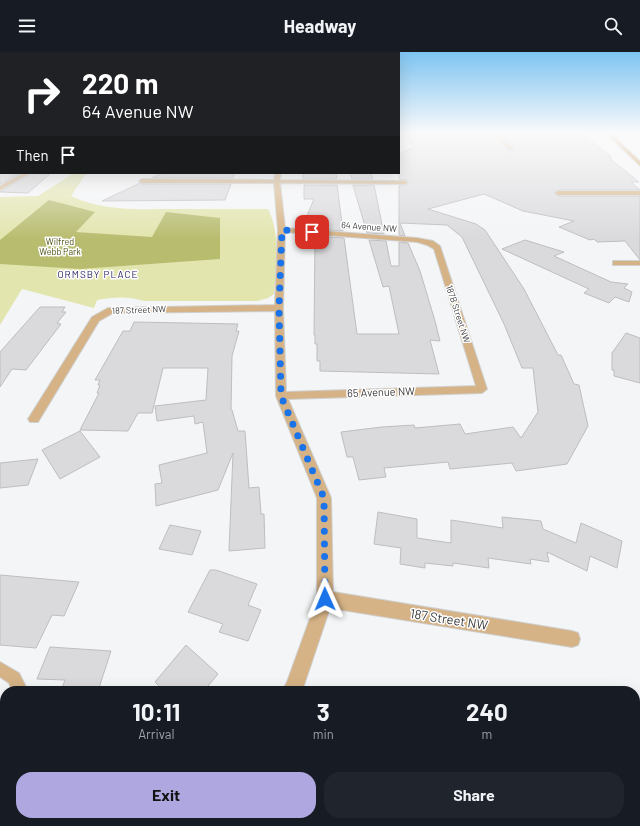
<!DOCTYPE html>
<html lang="en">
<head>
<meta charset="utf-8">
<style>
  body { margin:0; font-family:Barlow,sans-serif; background:#20242c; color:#f1f3f6; height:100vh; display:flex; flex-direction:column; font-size:15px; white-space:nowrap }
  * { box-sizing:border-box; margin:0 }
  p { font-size:13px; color:#9ea1a6 }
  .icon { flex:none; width:22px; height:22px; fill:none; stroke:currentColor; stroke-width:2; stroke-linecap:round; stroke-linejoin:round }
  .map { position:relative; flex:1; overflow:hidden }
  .sheet { position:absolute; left:0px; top:634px; width:640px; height:140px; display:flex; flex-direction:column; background:#171b24; border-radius:16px 16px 0 0; box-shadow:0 4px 16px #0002 }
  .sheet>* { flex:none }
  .top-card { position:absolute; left:0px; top:0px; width:400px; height:122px; box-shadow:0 4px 16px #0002; background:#202124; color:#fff; overflow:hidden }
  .pin { position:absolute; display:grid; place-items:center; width:34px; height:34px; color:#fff; margin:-17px; border-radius:8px; box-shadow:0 2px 6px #0006 }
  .me { position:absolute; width:44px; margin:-22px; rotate:359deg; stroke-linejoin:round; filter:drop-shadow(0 0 3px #0008) }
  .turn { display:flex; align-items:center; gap:14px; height:84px; padding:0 16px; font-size:18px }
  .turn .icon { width:52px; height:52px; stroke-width:2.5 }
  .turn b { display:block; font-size:28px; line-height:34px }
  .then { display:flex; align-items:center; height:38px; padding:0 16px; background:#0003; gap:8px; font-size:15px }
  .eta { display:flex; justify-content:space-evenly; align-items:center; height:68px; text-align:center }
  .eta b { font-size:24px; font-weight:700; line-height:28px }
  .button { display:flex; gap:8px; margin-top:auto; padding:8px 16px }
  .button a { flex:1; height:46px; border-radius:16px; background:#aea7e0; color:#111; font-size:16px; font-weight:700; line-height:46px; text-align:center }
  .button a+a { background:#20242c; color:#f1f3f6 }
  header { display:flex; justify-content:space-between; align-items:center; height:52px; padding:0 16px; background:#171b24; font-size:18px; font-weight:700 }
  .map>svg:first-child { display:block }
</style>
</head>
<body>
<header><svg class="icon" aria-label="menu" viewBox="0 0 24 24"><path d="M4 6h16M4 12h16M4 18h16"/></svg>Headway<svg class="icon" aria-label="search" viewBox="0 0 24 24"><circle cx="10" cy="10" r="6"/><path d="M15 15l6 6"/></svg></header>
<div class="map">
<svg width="640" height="774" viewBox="0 0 640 774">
  <rect width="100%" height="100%" fill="#f4f5f6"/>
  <path fill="#e2e5ad" d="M74 121H89L85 123 71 144C105 160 140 157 176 157 207 157 238 157 268 157 281 183 276 213 274 242L268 246 257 249H144C127 244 114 245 97 248L94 256 22 237 0 273V145L38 144Z"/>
  <polygon fill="#b8bc6e" points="49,148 95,160 76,180 152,185 166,160 220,166 220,207 80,217 0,212 0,188"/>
  <g fill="#dadadc" stroke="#bebdbf">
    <polygon points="404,80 491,80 509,100 514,99 514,95 498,80 578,80 608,102 612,106 609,106 639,130 631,130 640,138 558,138 554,141 558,144 640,144 640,208 625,189 597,190 594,187 590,188 559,175 574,169 523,159 484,142 428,157 476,172 485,178 524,237 558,303 561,303 574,332 579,333 588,374 567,412 516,419 512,411 450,417 448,410 384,416 386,425 359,428 353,405 347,405 341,380 382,375 414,373 415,376 460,372 465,382 513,375 521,386 538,360 533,316 522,316 504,272 462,185 447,173 400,171 405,184 399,183 399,133 406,133 408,131 407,128 399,127 399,102 414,95"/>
    <polygon points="0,121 21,121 0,132"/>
    <polygon points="31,121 51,121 28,141 0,140"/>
    <polygon points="162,121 235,121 233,126 152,126"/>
    <polygon points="303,121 336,121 337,127 303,127"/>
    <polygon points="350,121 371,121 373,127 352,127"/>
    <polygon points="140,131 142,132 231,132 225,148 102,149"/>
    <polygon points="304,133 337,133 343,179 315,177 315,167 306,166 314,147 304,147"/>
    <polygon points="353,133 374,133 384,182 367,181"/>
    <polygon points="315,184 344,186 357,282 399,282 389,234 383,235 369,188 386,189 391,214 399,214 399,190 408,191 420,219 435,269 440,289 430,288 439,322 320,319 320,309 317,309 317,292 315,292 315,283 314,283"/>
    <polygon points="525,188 564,200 554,204 611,230 628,232 624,236 632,240 629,250 615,245 609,251 584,241 589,237 502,197"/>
    <polygon points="40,255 65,255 62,260 66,260 57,271 61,272 26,318 12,317 0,335 0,300"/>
    <polygon points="134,270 238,272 236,279 239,279 232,304 231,358 232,358 238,379 245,379 249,436 259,435 261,462 264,462 265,496 229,499 233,401 218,438 156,454 155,432 162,431 159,413 207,401 203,370 195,372 194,364 157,369 155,354 206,348 208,316 163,316 152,361 138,361 128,379 80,378 99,341 97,341 100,333 98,333 100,328 95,328 123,279 130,279"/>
    <polygon points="626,281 640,286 640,331 614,324 614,318 612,318 612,301"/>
    <polygon points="80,379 100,405 60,427 42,398"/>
    <polygon points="38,407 28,433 0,436 0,411"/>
    <polygon points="378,460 417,467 417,486 451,491 451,468 503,476 502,465 541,469 543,477 576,491 581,471 622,489 617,516 590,504 587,519 547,500 549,510 530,507 531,512 488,506 489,516 453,511 453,514 425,511 425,516 400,512 401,496 374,492"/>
    <polygon points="170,473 201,479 192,503 159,497"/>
    <polygon points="210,518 216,518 257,532 248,553 261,558 248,589 219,580 223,572 188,560"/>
    <polygon points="0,523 79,530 64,564 52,563 36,596 0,593"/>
    <polygon points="186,593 218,622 204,639 164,639 155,630"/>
    <polygon points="50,595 111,599 98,639 61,639 65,628 37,627"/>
  </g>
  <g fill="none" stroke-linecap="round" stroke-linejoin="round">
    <defs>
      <g id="lane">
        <rect x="0" y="111" width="1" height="2"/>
        <polygon points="24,121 30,121 0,138 0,134"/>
        <polygon points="0,610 19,621 28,639 12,639 9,631 0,625"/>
        <rect x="37" y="769" width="18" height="5"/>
      </g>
      <g id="street">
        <polygon points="492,80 496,80 513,96 513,98 509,98"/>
        <path d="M275 121H281L280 128 407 129V131L405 132 280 131 285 176 417 186 433 189 440 194 487 337 482 341 288 347 331 446 333 540 572 579 578 581 580 587 578 593 572 595 330 556 302 639H282L287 630 317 547V446L276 344 275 259 113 261 99 269 38 370H30L28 367 30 364 92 265 108 256 275 253 278 178 274 131H142L139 129 142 127 274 128ZM285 180 417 190 427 193 434 197 476 334 286 340 283 256Z"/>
        <polygon points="640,139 640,143 558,143 555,141 558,139"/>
        <rect x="613" y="209" width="27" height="4"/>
        <polygon points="159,769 184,769 181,774 157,774"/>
      </g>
      <polygon id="secondary" points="605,80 609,80 640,109 640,114"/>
    </defs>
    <use href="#lane" stroke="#cfd0d1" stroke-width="2"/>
    <use href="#street" stroke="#cfd0d1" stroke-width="2"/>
    <use href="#secondary" stroke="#cfd0d1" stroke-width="2"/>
    <use href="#lane" fill="#d6b386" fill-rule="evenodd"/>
    <use href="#street" fill="#d6b386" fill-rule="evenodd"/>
    <use href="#secondary" fill="#c59249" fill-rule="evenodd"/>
  </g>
  <linearGradient id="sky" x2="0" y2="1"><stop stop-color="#7ec4f1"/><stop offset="0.43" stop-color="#fafafb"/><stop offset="1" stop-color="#fafafb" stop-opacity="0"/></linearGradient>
  <rect width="640" height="188" fill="url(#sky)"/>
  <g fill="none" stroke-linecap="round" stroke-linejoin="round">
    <polyline stroke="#1a73e8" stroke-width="7" stroke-dasharray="0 12.6" points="312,180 282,178 279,256 281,344 324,446 325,547"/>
  </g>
  <g text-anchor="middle" stroke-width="3" stroke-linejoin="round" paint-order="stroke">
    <g font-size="9" fill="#3c3c3d" stroke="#fff">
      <text transform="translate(369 175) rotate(4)" y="3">64 Avenue NW</text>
      <text transform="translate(139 258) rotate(-2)" y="3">187 Street NW</text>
      <text transform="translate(458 262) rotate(72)" y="3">187B Street NW</text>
    </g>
    <g font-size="9" fill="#4f5116" stroke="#fff">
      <text x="60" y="193">Wilfred<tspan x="60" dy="10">Webb Park</tspan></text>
    </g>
    <g font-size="10" letter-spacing="1" fill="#2d2761" stroke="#fff">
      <text x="98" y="226">ORMSBY PLACE</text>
    </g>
    <g font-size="11" fill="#3c3c3d" stroke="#fff">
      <text transform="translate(381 340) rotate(-2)" y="4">65 Avenue NW</text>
    </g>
    <g font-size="13" fill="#3c3c3d" stroke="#fff">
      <text transform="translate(449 567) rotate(9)" y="5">187 Street NW</text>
    </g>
  </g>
</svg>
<div class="pin" style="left:312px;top:180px;background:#d93025"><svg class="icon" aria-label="arrive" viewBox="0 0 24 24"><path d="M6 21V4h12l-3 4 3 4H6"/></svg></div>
<svg class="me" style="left:325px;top:547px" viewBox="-20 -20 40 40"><path d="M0-17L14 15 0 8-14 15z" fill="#1a73e8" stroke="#fff" stroke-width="4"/></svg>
<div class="top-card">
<div class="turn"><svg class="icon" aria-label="right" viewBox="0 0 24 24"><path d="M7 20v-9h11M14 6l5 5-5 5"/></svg><div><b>220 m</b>64 Avenue NW</div></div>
<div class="then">Then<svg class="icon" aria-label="arrive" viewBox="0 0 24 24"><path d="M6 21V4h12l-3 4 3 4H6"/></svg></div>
</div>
<section class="sheet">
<div class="eta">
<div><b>10:11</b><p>Arrival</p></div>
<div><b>3</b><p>min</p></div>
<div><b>240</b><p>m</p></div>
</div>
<div class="button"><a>Exit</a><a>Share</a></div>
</section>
</div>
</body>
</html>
